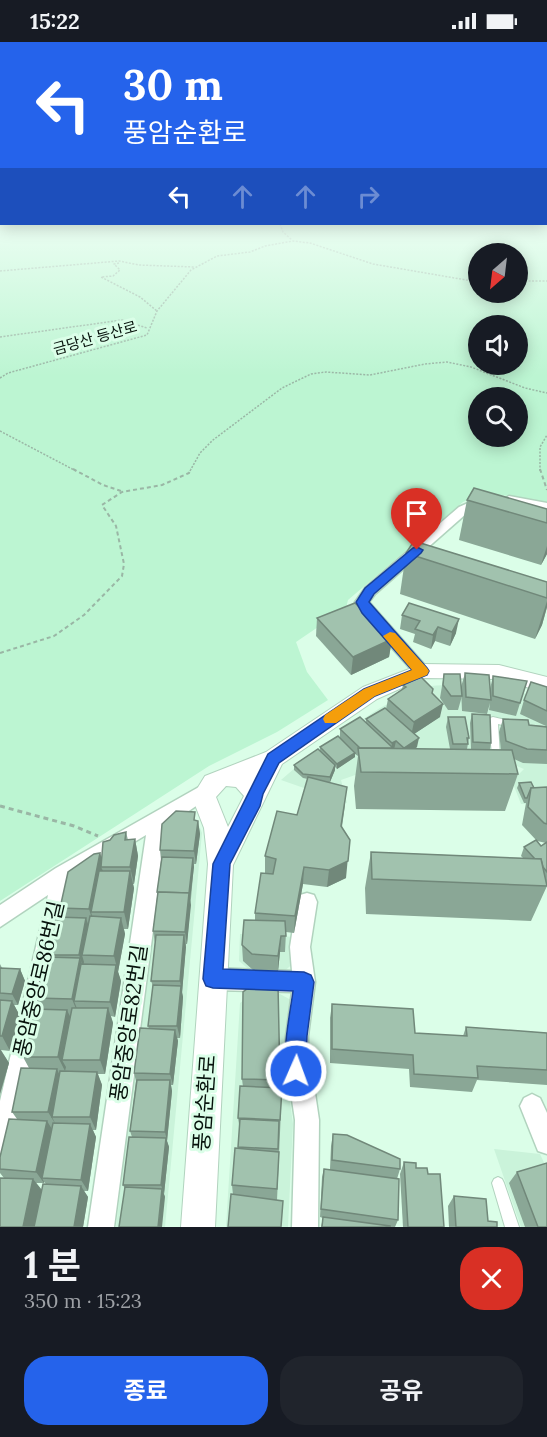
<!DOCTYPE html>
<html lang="ko">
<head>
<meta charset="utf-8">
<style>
  body { margin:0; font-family:Lora,"Noto Sans KR",serif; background:#20242c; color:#f1f3f6; height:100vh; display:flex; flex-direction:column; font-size:22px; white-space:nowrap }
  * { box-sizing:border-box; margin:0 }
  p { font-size:20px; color:#9ea1a6 }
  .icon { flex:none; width:33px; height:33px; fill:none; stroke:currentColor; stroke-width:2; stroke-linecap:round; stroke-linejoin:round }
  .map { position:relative; height:1185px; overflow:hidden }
  .drawer { display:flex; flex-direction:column; background:#171b24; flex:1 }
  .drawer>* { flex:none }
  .hud { position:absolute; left:0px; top:0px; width:548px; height:183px; box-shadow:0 3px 15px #0003; background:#2563eb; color:#fff; overflow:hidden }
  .needle { width:39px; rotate:208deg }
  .fabs { position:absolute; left:468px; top:201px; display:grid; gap:12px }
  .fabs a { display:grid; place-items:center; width:60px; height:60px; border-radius:50%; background:#171b24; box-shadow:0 3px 15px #0003; font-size:30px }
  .pin { position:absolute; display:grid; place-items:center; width:51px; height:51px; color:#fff; margin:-62px -26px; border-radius:50% 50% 50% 0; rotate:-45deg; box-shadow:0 0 6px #0007 }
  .pin .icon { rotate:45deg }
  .me { position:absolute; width:66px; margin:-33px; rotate:2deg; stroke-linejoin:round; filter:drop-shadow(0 0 4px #0008) }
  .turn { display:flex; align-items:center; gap:21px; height:126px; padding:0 24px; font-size:27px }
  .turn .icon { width:78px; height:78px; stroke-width:2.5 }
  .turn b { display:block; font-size:42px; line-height:51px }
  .lanes { display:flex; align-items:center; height:57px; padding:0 24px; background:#0003; justify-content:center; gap:30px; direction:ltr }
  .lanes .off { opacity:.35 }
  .round { display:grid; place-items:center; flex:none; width:63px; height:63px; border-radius:24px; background:#20242c }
  .summary { display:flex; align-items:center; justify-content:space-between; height:102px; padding:0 24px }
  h1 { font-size:36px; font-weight:700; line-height:45px }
  .button { display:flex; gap:12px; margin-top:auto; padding:12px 24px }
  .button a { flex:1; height:69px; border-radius:24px; background:#2563eb; color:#fff; font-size:24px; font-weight:700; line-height:69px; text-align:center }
  .button a+a { background:#20242c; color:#f1f3f6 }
  .status { display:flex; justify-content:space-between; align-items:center; height:42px; padding:0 30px; background:#171b24; direction:ltr }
  .status svg { height:16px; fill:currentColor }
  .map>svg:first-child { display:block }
</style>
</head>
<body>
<div class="status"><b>15:22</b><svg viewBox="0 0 49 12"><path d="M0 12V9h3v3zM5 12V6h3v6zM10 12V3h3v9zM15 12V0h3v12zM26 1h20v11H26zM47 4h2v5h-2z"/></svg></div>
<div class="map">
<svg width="547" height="1185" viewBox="0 0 547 1185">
  <rect width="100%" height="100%" fill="#dbfee8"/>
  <g fill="#caf3da">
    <polygon points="458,642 528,652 547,659 547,688 489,673 491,718 412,713 341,738 347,761 281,738 317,707 380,666 410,650 430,644"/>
    <polygon points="497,685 547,696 547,761 521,762 512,739 524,727 502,718"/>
    <polygon points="198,781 202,791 165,1185 116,1185 162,794"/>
    <polygon points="240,892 296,895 295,920 282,931 252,930 239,919"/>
    <polygon points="255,950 280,952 291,958 292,974 287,1036 293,1082 288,1185 226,1185 240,961"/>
    <polygon points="494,1107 540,1112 547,1127 547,1185 521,1185"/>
  </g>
  <path fill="#bcf5d2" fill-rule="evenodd" d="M0 168 2 182H546L547 168V461C521 454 488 448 463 460L348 558 346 566 296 600 307 630 328 658 277 690 209 724 0 859ZM478 212H518V250H478ZM478 284H518V322H478ZM478 356H518V394H478Z"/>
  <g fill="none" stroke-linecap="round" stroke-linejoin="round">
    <defs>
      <g id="service">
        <polygon points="493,675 514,680 515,682 514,684 511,685 498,682 500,714 499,716 496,717 493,716 492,714 489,678 490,676"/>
        <polygon points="498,1135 502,1137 504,1141 519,1185 505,1185 492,1141 494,1137"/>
      </g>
      <g id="minor">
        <polygon points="509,454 547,461 547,469 505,461 503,458"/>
        <polygon points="482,455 486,456 488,459 486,462 467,471 375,552 369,560 430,629 428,633 416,633 361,571 355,560 365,546 459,465"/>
        <polygon points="206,741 212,743 215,748 212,753 183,773 167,782 114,1185 88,1185 146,793 72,837 12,1111 9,1120 0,1123 0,1059 48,853 0,885 0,863 56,826"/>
        <polygon points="307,851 314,853 317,860 310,905 315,940 308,994 308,1029 315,1051 319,1078 318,1185 292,1185 295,1078 291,1051 284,1029 286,994 292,950 213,948 205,945 202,937 205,929 213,926 292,929 290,905 297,860 300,853"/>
        <polygon points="532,1052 540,1056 547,1071 547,1112 538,1109 520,1064 524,1056"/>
      </g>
      <path id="tertiary" d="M422 622 499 623 547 635V651L499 637 424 636 377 657 282 722 233 823 215 1185H181L208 822 204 786 192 755 205 734 266 710 363 645ZM226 744 236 745 244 754 228 785 216 755Z"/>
    </defs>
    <use href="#service" stroke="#b1d3be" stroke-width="2"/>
    <use href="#minor" stroke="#b1d3be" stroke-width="3"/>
    <use href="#tertiary" stroke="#b1d3be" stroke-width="2"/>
    <g stroke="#9ab6a5" stroke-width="1.5" stroke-dasharray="2 1.5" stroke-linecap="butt">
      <polyline points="280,182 283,190 292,198"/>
      <polyline points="119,221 114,222 120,228 113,234 101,235 140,255 157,269"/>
      <polyline points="0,229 119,219 139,223 194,225"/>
      <polyline points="518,239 547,239"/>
      <polyline points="0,295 122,278 147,286"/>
      <polyline points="0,336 8,331 147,293 157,269 191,228 217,214 250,210 265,204 293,199 310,201 373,222 478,240"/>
      <polyline points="0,389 76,429"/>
      <polyline points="190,429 200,411 213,398 282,346 311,332 326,330 370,333 425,322 447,320 471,325 525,346 547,351"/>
      <polyline points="540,429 540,405 547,393"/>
    </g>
    <g stroke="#9ab6a5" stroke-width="2" stroke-dasharray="4 3" stroke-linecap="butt">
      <polyline points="73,427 103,443 121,449"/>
      <polyline points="540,427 547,448"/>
      <polyline points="0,611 54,594 84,573 122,534 124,522 116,484 102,463 122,450 162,443 189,431 191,427"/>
    </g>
    <polyline stroke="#9ab6a5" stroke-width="3" stroke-dasharray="5 4" stroke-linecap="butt" points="0,764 74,784 98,794"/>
    <use href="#service" fill="#fff" fill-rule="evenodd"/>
    <use href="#minor" fill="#fff" fill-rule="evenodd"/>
    <use href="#tertiary" fill="#fff" fill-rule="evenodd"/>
  </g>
  <g fill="#8aa796" fill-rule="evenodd">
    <polygon points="467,458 547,467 547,512 541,523 459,498"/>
    <polygon points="406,511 547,540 547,565 542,583 535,597 400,552"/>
    <polygon points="402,573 456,591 450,604 435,599 431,607 413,600 415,592 400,587"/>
    <polygon points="317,576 392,597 389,615 351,633 316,594"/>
    <polygon points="465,631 490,647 493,634 527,639 516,674 489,668 490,661 487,672 462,669 461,645"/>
    <polygon points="444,632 462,654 458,668 448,668 440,656"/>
    <polygon points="403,643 433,647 432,652 440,675 414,692 417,705 415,707 450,707 446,685 448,675 469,696 467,707 471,707 470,681 472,672 491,701 490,707 501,708 499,690 503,677 529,683 546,684 520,672 524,658 547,645 547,722 523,721 514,717 518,732 505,769 356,767 354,744 358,714 355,712 355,715 337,727 335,725 335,728 330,740 345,763 342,785 346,836 327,845 303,842 294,891 286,890 285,910 280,910 278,929 253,928 243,919 242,903 255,879 255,871 265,831 265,814 297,773 308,737 303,736 294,728 294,723 320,708 320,705 340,695 340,687 366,680 366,677 386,667 388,657 402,647"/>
    <polygon points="519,741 534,746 547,745 547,844 531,879 366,872 365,846 371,810 523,816 521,814 524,805 541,804 546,801 537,799 522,783 526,761 524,761 517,746"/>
    <polygon points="196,779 198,779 200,792 196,822 194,822 187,902 186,902 182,951 183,955 180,996 177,996 178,999 173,1043 171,1043 172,1049 167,1099 169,1105 164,1152 165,1155 125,1147 123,1143 132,1095 130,1089 136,1039 134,1031 149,987 148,984 153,944 151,939 155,901 153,889 157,855 157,850 161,818 160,808"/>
    <path d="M126 790 128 798 135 797 138 814 134 842H133L134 846 128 887H124L125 892 118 930 121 939 115 975 111 974 113 981 105 1032H98L102 1043 96 1088H93L96 1095 88 1149H84L88 1155 83 1185 4 1136 0 1131V1115L17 1077 12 1070 29 1026 23 1015 41 967 36 956 49 915 48 913 63 875 60 866 100 811 102 817 110 798ZM44 1140 46 1142 41 1148 36 1141H44Z"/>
    <polygon points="0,922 2,926 20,927 25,939 18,963 14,963 20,974 10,1009 1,1008 9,1021 0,1052"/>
    <polygon points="278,943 279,1046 282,1046 277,1158 233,1153 232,1143 238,1107 240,1082 239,1082 238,1076 243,1045 242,1037"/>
    <polygon points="332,962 415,991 463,994 466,985 547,991 547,1043 477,1038 472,1050 410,1045 409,1027 330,1021 330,976"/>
    <polygon points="333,1092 400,1127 397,1137 398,1178 395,1185 321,1185 323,1176 320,1175 322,1135 324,1127 330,1127 331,1104"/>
    <polygon points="404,1120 428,1132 444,1185 403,1185 400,1132"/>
    <polygon points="517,1130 547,1185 525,1185 509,1141"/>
    <polygon points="454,1154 488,1179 497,1185 449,1185 448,1164"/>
  </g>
  <g fill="#71887a">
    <polygon points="547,504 547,512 541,523"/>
    <polygon points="547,559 547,565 542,583 535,597"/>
    <polygon points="459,577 456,591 450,604 452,590"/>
    <polygon points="438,585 435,599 431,607 433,593"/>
    <polygon points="392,597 389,615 351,633 353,615"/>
    <polygon points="443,662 440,675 411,694 414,680"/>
    <polygon points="419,696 417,705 402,715 404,706"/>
    <polygon points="396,699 394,708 391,707 392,701"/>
    <polygon points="355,711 355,715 337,727 337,722"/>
    <polygon points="335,723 335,728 330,740 330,735"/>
    <polygon points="198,779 200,792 196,822 194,809"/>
    <polygon points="135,797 138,814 134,842 130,825"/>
    <polygon points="100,811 104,824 101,825 103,829 91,870 93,877 93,880 89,867"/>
    <polygon points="348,815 346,836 327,845 329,828"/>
    <polygon points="193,816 194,825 190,858 191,863 187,902 185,890"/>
    <polygon points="304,825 303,842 294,891 295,874"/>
    <polygon points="130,829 134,846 128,887 124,870"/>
    <polygon points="86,876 90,888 82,913 84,920 83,925 79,913"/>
    <polygon points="121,876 125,892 118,930 114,914"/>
    <polygon points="184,893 186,905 182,951 180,939"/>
    <polygon points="281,894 280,910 278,929 278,914"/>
    <polygon points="80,916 85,932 74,959 78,969 78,972 72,957"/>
    <polygon points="116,923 121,939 115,975 110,960"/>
    <polygon points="20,927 25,939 18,963 12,952"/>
    <polygon points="181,944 183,955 180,996 177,984"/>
    <polygon points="12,959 20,974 10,1009 2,994"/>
    <polygon points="108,966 113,981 105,1032 100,1018"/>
    <polygon points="67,968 74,983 62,1018 66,1025 65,1029 58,1015"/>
    <polygon points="175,988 178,999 173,1043 170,1032"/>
    <polygon points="0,1007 9,1021 0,1052"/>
    <polygon points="57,1027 63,1041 52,1075 56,1083 48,1070"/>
    <polygon points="97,1030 102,1043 96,1088 90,1075"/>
    <polygon points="170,1038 172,1049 167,1099 165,1090"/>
    <polygon points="47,1079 55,1092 42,1136 44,1140 44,1141 36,1130"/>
    <polygon points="90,1082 96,1095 88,1149 81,1138"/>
    <polygon points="166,1096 169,1105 164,1152 161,1143"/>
    <polygon points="33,1137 42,1148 34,1185 23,1185"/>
    <polygon points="81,1144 88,1155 83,1185 74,1185"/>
    <polygon points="162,1147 165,1155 162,1185 158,1185"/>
  </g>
  <g fill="#a1c2ae" stroke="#71887a" stroke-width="1.5">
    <polygon points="474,446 547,467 547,481 467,458"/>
    <polygon points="414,499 547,540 547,556 406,511"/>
    <polygon points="355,561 392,597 353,615 317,576"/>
    <polygon points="409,561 459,577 452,590 438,585 433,593 415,587 420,579 402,573"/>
    <polygon points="465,631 489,633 491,658 466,655"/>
    <polygon points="444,632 460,632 462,654 451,654 443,643"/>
    <polygon points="493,634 527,639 520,661 493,654"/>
    <polygon points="421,635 433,647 432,651 443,662 414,680 388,657 406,645 403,643"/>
    <polygon points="531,640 547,645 547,669 524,658"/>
    <polygon points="385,666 419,696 404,706 396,699 392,701 366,677"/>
    <polygon points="472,672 490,673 491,701 473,700"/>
    <polygon points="360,675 393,706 360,706 340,687"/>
    <polygon points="448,675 465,675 469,696 467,696 468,702 453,702"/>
    <polygon points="503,677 528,678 529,683 547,685 547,708 527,707 506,699"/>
    <polygon points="338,694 355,711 337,722 320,705"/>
    <polygon points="358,706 512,708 518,732 361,730"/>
    <polygon points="318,707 335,723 330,735 303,732 294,723"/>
    <polygon points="308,735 347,745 341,784 350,798 348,819 329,828 304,825 295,874 255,871 261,831 273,832 276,817 265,814 277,769 297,773"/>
    <polygon points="531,740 534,746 531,746 527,756 525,756 519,741"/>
    <polygon points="547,745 547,782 544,781 528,765 531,746"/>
    <polygon points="176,769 195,770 194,778 198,779 194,809 160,808 162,782"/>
    <polygon points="126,790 125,798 135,797 130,825 101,825 103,800 110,798 114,793"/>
    <polygon points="536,798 541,804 547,800 547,830 543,825 541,817 535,817 524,805"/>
    <polygon points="371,810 541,817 547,844 372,837"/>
    <polygon points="100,811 89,867 60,866 68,830 94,812"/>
    <polygon points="162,815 193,816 189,851 157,850"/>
    <polygon points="99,829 130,829 124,870 91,870"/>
    <polygon points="158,850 189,851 185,890 153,889"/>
    <polygon points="90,874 121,876 114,914 82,913"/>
    <polygon points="56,875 86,876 79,913 48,913"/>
    <polygon points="244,878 285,879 286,894 281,894 278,914 252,912 242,903"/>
    <polygon points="156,893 184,893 180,939 151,939"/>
    <polygon points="45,915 80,916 72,957 36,956"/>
    <polygon points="81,922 116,923 110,960 74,959"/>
    <polygon points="0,926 20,927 12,952 0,951"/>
    <polygon points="255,941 278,943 280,1038 242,1037 243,950"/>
    <polygon points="153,943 181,944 177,984 148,984"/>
    <polygon points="0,958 12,959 2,994 0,994"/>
    <polygon points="332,962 413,967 415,991 467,994 466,985 547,991 547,1028 477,1024 478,1036 414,1032 413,1013 332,1007"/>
    <polygon points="72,966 108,966 100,1018 62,1018"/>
    <polygon points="33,967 67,968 58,1015 23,1015"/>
    <polygon points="140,986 175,988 170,1032 134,1031"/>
    <polygon points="21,1026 57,1027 48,1070 12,1070"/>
    <polygon points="60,1029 97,1030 90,1075 52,1075"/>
    <polygon points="137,1038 170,1038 165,1090 130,1089"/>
    <polygon points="240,1044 282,1046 280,1078 238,1076"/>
    <polygon points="9,1077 47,1079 36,1130 0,1127 0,1115"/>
    <polygon points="240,1077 279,1079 278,1107 238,1105"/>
    <polygon points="53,1081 90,1082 81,1138 42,1136"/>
    <polygon points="333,1092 347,1093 400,1117 400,1127 332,1118"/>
    <polygon points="129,1095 166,1096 161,1143 123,1143"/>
    <polygon points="235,1106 279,1110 277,1147 232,1143"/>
    <polygon points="404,1120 416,1121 416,1126 427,1126 428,1132 440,1132 444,1185 408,1185"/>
    <polygon points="547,1121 547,1185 538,1185 517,1130"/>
    <polygon points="324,1127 399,1137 398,1178 321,1167"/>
    <polygon points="0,1136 33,1137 23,1185 0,1185"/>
    <polygon points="43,1142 81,1144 74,1185 34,1185"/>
    <polygon points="125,1145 162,1147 158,1185 119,1185"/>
    <polygon points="231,1152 283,1159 281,1185 228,1185"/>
    <polygon points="454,1154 486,1157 488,1179 497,1180 497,1185 456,1185"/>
    <polygon points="323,1175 390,1184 390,1185 322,1185"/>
  </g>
  <linearGradient id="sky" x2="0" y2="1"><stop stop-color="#71b2c0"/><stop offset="0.5" stop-color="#effff5"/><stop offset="1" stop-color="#effff5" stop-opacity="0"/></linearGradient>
  <rect width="547" height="334" fill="url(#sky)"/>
  <path fill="#2563eb" stroke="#184099" stroke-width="1.5" d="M417 505 423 508 421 511 374 552 369 560 427 626 429 629 427 633 375 654 279 721 263 752 260 764 230 822 223 927 304 930 311 933 314 940 307 994 306 1029 303 1036 296 1039 289 1036C280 1015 290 973 293 949L213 946 206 944 203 937 213 822 268 712 364 647 412 628 362 571 356 560 365 546 413 506Z"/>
  <polygon fill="#f59e0b" points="390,590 395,591 427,626 429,629 427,633 375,654 336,681 325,681 323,677 325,673 364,647 412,628 383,594"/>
  <g text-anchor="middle" stroke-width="6" stroke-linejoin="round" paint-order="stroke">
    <g font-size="15" fill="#07120c" stroke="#dbfee8">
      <text transform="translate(95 296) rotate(-16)" y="5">금당산 등산로</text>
    </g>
    <g font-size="21" fill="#07120c" stroke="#dbfee8">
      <text transform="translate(39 937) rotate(-77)" y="7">풍암중앙로86번길</text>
      <text transform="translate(129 981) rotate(-82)" y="7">풍암중앙로82번길</text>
      <text transform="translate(205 1061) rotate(-86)" y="7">풍암순환로</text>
    </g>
  </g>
</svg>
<div class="fabs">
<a><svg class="needle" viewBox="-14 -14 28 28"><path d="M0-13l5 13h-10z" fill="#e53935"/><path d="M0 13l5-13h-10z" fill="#9ea1a6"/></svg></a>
<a><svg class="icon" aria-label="sound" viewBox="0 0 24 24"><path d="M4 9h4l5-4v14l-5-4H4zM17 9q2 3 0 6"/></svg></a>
<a><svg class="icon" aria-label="search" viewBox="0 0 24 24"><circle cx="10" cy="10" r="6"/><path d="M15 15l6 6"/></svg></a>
</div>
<div class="pin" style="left:417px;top:508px;background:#d93025"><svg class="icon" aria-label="arrive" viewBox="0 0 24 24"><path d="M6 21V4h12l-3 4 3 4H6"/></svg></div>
<svg class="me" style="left:296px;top:1029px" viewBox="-20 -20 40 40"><circle r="17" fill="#2563eb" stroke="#fff" stroke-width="3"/><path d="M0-11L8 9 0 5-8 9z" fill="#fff"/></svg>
<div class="hud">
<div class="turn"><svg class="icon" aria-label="left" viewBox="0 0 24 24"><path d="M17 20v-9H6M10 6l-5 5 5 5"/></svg><div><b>30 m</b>풍암순환로</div></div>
<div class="lanes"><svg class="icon" aria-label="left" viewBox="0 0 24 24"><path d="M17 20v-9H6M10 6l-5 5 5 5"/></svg><svg class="icon off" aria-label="ahead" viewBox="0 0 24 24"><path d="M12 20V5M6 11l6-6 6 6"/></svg><svg class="icon off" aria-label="ahead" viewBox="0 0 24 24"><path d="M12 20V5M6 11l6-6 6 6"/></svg><svg class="icon off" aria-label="right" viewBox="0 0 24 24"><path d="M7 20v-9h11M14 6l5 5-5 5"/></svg></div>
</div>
</div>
<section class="drawer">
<div class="summary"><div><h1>1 분</h1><p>350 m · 15:23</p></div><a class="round" style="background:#d93025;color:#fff"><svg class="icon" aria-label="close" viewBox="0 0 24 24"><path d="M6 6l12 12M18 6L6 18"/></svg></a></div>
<div class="button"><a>종료</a><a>공유</a></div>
</section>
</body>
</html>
